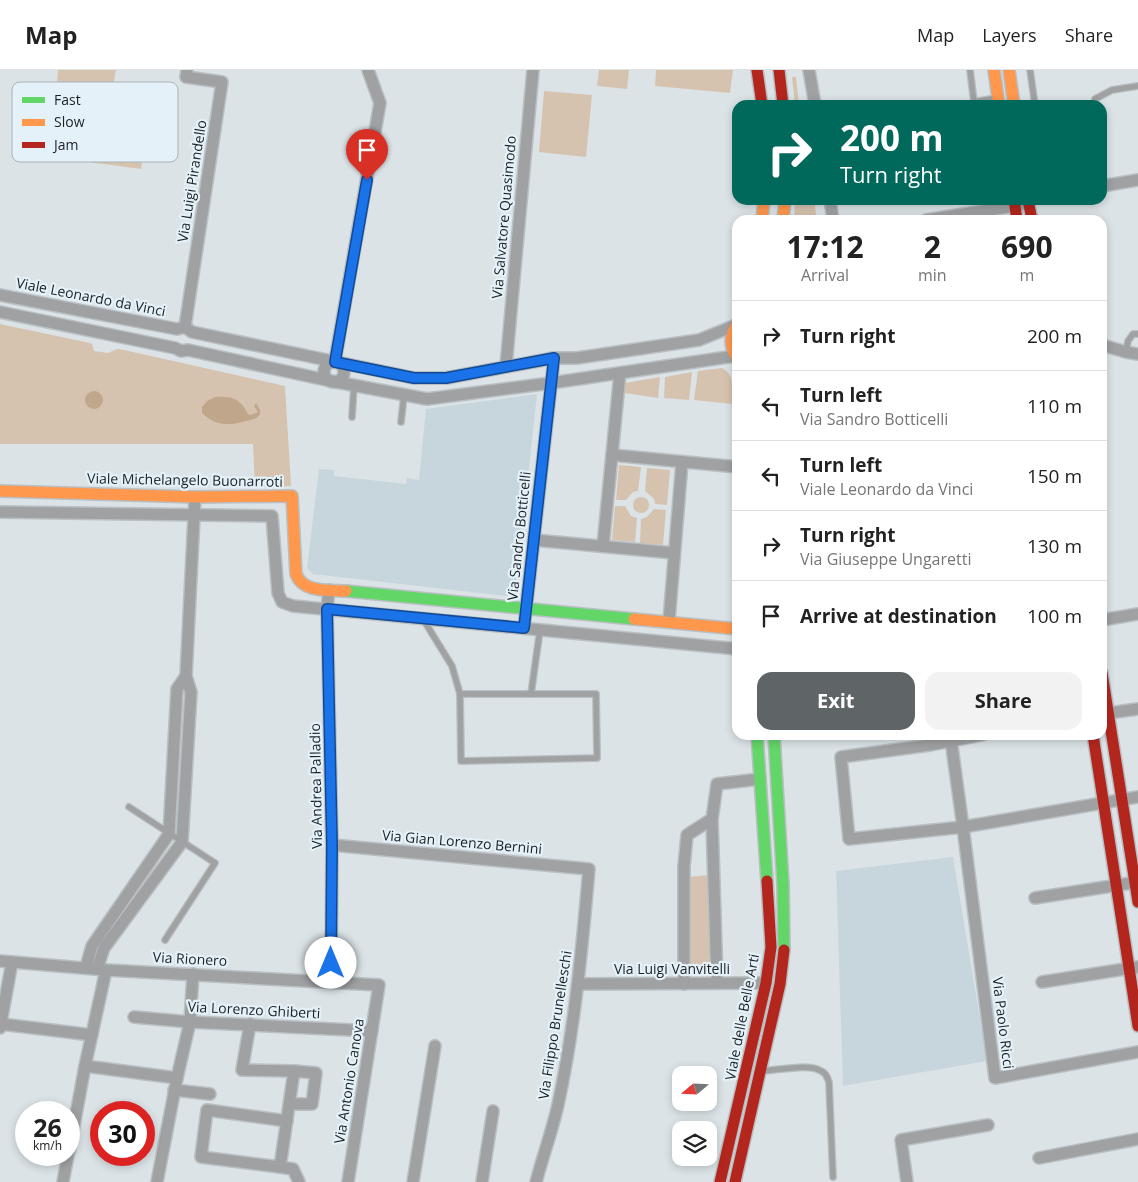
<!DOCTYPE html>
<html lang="en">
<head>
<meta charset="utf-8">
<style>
  body { margin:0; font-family:"Open Sans",sans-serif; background:#f2f2f2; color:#222; height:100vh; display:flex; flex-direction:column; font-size:19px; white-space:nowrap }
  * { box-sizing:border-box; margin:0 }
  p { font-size:16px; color:#767676 }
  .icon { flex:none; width:28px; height:28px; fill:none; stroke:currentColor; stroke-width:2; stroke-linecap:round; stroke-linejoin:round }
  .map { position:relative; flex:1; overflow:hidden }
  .side { position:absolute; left:732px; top:145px; width:375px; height:525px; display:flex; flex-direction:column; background:#fff; border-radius:15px; box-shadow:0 2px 8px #0003 }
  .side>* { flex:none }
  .top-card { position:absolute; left:732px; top:30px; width:375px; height:105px; border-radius:15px; box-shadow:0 2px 8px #0003; background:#00695c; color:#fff; overflow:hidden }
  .needle { width:32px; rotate:251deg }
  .controls { position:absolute; left:672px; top:996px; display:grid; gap:10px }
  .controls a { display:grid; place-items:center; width:45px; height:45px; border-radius:10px; background:#fff; box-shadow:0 2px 8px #0003; font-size:25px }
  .speed { position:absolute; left:15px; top:1031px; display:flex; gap:10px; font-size:25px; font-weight:700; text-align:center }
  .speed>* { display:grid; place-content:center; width:65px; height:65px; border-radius:50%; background:#fff; box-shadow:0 2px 8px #0003; line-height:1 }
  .speed small { font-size:12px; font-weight:400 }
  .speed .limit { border:8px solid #d22; background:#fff; color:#111 }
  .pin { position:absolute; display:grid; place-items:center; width:42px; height:42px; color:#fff; margin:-51px -21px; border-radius:50% 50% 50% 0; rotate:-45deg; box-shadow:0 0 5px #0007 }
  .pin .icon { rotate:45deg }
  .me { position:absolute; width:55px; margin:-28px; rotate:0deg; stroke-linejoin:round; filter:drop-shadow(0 0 4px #0008) }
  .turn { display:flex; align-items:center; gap:18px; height:105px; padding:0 25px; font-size:22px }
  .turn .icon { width:65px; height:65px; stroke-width:2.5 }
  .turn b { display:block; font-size:35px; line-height:42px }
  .eta { display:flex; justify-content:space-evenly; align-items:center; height:85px; text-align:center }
  .eta b { font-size:30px; font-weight:700; line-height:35px }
  .action { display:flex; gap:10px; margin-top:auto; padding:10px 25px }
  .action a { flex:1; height:58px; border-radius:15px; background:#5f6567; color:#fff; font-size:20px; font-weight:700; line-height:58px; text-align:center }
  .action a+a { background:#f2f2f2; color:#222 }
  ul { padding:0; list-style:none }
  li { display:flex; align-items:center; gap:15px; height:70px; padding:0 25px; border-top:1px solid #e0e0e0 }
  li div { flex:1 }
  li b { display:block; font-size:19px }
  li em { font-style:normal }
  header { display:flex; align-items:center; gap:30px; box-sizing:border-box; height:70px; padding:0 25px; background:#fff; border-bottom:1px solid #e0e0e0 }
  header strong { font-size:24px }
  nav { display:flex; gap:28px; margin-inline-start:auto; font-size:18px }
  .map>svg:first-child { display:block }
</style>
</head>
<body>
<header>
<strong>Map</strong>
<nav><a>Map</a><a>Layers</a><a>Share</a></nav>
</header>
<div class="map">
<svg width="1138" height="1112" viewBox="0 0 1138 1112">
  <rect width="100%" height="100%" fill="#dbe3e6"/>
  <g fill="#c7d6dc">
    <polygon points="537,324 515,527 313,504 307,498 319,399 334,400 334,406 406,414 407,408 419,410 426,339"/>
    <polygon points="953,787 987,991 843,1016 836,801"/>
  </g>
  <g fill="#d6c3af">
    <polygon points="58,0 116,0 104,64 145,72 141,99 51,87"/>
    <polygon points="599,0 629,0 627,19 597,16"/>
    <polygon points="656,0 733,0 730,23 655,16"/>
    <polygon points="792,7 796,7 799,35 795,35"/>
    <polygon points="544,21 592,25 586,87 539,82"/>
    <polygon points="795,130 814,130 817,150 794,150"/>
    <polygon points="0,254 90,273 92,274 94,281 108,283 117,279 124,280 285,316 291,416 255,417 253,374 0,374"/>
    <path d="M722 298C735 304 733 321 732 334L694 330 698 301Z"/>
    <polygon points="692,302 689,330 664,328 665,307"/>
    <polygon points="660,307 658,328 625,323 625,313"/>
    <polygon points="619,395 641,397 638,421 633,422 626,430 616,430"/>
    <polygon points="647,398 670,400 667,435 655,434 654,429 645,421"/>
    <circle cx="641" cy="435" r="8"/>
    <polygon points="615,436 625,436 631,446 637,448 635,472 612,470"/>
    <polygon points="654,439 666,440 663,475 640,473 641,449 647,447"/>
    <polygon points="710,805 712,898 689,900 687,807"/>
  </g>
  <g fill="#c0a68a">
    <circle cx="94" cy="330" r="9"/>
    <path d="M215 327C233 326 240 329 248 344L251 345 258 342 254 336 256 333 260 340V344C257 349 252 350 246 351 229 356 215 356 202 343V337L207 331Z"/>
  </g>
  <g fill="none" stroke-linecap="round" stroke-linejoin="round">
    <defs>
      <g id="lane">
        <polyline points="970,0 974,32 997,28"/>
        <polyline points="1030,0 1035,35"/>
        <polyline points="1095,29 1112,20 1138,16"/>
        <polyline points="1126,282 1128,271 1133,264 1138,264"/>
        <polyline points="352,347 354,316"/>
        <polyline points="401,352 404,325"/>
        <polyline points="423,549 452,596 460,624 461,691 597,688 596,624 531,624 540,560"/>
        <polyline points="460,624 531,624"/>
        <polyline points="129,737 215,793 165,870"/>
        <path d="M763 1001C778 1000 806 994 819 1000 825 1002 827 1006 829 1012L833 1107"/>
      </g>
      <g id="street">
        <polyline points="809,0 815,35"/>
        <polyline points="1102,116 1138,110"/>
        <polyline points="830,130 833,150"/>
        <polyline points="926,150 1020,135"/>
        <polyline points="0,225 177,259 185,257 192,262 414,308 446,308 554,288 577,288 699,270 736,255"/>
        <polyline points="0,242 175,278 181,281 188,280 331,311 427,329 551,313 735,286"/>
        <polyline points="185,257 222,12 186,7 187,0"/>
        <polyline points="1102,275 1126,282 1138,284"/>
        <polyline points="335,291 380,33 368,0"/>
        <circle cx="334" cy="302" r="10"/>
        <polyline points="506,296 533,0"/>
        <polyline points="612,385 738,397"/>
        <polyline points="0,442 272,446 278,523 282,532 293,536 738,579"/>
        <polyline points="534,470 674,483"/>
        <polyline points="603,476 620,303"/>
        <polyline points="329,520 327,539 332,775 331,912"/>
        <polyline points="1102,550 1138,544"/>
        <polyline points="669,551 682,392"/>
        <polyline points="524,558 554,288"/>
        <polyline points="1102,644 1138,639"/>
        <polyline points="982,665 930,675 841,687 849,769 963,757 1138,727"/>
        <polyline points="951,670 963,757 995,1008 1138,982"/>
        <polyline points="712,749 717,912"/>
        <path d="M332 775 589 799C582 879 575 956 558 1035 552 1061 543 1086 536 1112"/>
        <polyline points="1035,828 1138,812"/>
        <polyline points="0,891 106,900 379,915 348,1112"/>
        <polyline points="86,897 92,876 169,764 177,619 186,606"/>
        <polyline points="97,899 104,878 182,772 191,622 186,606 195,427"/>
        <polyline points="1042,912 1138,897"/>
        <polyline points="579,914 766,913"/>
        <polyline points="684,914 684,796 687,765 712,749 717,714 760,709"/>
        <polyline points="134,947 190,952 372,961"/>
        <polyline points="1,954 92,965"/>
        <polyline points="250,954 242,1000 294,1001 280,1097 293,1099 299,1112"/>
        <polyline points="0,958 12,892"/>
        <polyline points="85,996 177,1008"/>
        <polyline points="174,1020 210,1024"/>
        <polyline points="290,1034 312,1034 316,1003 294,1001"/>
        <polyline points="69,1082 85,996 106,900"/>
        <polyline points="1039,1088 1138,1069"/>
        <polyline points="280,1097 201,1087 207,1040 287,1051"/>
        <polyline points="63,1112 68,1085"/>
        <polyline points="157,1112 177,1008 190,952 193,904"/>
        <polyline points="413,1112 435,976"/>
        <polyline points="482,1112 493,1041"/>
        <polyline points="907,1112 901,1070 988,1055"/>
      </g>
      <g id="fast">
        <polyline points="346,521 634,549"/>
        <polyline points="757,665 767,811"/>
        <polyline points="774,665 783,814 784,880"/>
      </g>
      <g id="slow">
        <polyline points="994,0 999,35"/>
        <polyline points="1009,0 1014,35"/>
        <polyline points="762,150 764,130"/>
        <polyline points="783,150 785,130"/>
        <path d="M738 253C729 265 729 277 738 289"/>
        <path d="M0 421 195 427 292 426 296 504C303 523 328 520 346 521"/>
        <polyline points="634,549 738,559"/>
      </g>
      <g id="jam">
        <polyline points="757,0 762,35"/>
        <polyline points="779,0 783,35"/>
        <polyline points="1014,130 1017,150"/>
        <polyline points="1028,130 1032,150"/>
        <polyline points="1102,603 1138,832"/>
        <polyline points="1093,665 1138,956"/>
        <polyline points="720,1112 766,913 771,877 767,811"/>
        <polyline points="735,1112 780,914 784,880"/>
      </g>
    </defs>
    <use href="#lane" stroke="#b9bfc2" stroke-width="8"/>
    <use href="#street" stroke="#b9bfc2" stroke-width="14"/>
    <use href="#fast" stroke="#b9bfc2" stroke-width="14"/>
    <use href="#slow" stroke="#b9bfc2" stroke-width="14"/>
    <use href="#jam" stroke="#b9bfc2" stroke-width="14"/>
    <use href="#lane" stroke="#9fa1a2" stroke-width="5.5"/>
    <use href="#street" stroke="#9fa1a2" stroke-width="11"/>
    <use href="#fast" stroke="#63d668" stroke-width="11"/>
    <use href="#slow" stroke="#ff974d" stroke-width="11"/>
    <use href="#jam" stroke="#b3261e" stroke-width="11"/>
  </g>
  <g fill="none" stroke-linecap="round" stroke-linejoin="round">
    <defs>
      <polyline id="route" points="331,893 332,775 327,539 524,558 554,288 446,308 414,308 335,292 367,110"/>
    </defs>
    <use href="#route" stroke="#114b97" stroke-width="12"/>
    <use href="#route" stroke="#1a73e8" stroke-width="9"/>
  </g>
  <g text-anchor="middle" stroke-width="4.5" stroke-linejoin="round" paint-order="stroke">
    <g font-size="14" fill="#1c2123" stroke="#e4f1f8">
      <text transform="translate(192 111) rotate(-81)" y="5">Via Luigi Pirandello</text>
      <text transform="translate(504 147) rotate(-85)" y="5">Via Salvatore Quasimodo</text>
      <text transform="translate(91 227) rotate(11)" y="5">Viale Leonardo da Vinci</text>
      <text transform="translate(185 410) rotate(1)" y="5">Viale Michelangelo Buonarroti</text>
      <text transform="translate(519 466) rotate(-84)" y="5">Via Sandro Botticelli</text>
      <text transform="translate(316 716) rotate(-91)" y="5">Via Andrea Palladio</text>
      <text transform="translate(462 772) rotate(5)" y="5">Via Gian Lorenzo Bernini</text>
      <text transform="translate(190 889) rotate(3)" y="5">Via Rionero</text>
      <text x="672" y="904">Via Luigi Vanvitelli</text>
      <text transform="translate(254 940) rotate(3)" y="5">Via Lorenzo Ghiberti</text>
      <text transform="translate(742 947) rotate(-79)" y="5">Viale delle Belle Arti</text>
      <text transform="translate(1003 953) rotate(83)" y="5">Via Paolo Ricci</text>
      <text transform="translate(555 955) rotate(-81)" y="5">Via Filippo Brunelleschi</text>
      <text transform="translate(349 1011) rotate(-81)" y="5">Via Antonio Canova</text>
    </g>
  </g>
  <rect x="12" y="12" width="166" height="80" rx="8" fill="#e4f1f8" stroke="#a8b3b8" stroke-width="1"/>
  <rect x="22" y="27" width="23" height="6" fill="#63d668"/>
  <rect x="22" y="49" width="23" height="7" fill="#ff974d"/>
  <rect x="22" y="72" width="23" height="6" fill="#b3261e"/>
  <g font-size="14" fill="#1c2123">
    <text x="54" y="35">Fast</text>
    <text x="54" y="57">Slow</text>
    <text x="54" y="80">Jam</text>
  </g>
</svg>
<div class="controls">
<a><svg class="needle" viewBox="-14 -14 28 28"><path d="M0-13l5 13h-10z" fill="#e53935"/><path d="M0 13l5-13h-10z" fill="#767676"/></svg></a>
<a><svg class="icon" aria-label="layers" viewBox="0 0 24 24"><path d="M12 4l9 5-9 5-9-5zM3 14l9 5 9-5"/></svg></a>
</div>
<div class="speed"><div>26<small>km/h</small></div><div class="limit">30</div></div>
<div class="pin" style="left:367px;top:110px;background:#d93025"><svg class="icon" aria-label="arrive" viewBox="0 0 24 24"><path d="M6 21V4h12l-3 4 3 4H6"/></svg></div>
<svg class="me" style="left:331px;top:893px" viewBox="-20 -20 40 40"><circle r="19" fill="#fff"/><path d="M0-13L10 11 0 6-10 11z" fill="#1a73e8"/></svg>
<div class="top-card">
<div class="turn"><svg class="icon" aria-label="right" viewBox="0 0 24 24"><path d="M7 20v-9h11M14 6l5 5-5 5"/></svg><div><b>200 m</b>Turn right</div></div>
</div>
<section class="side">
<div class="eta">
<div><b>17:12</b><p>Arrival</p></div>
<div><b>2</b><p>min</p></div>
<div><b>690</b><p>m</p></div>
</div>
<ul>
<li><svg class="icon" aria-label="right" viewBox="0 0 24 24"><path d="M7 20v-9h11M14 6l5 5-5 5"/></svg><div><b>Turn right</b></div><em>200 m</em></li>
<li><svg class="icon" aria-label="left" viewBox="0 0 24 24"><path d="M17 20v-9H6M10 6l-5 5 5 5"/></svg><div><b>Turn left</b><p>Via Sandro Botticelli</p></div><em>110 m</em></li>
<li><svg class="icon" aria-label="left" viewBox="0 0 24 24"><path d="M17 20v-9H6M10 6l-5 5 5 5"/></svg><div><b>Turn left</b><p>Viale Leonardo da Vinci</p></div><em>150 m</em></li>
<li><svg class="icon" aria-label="right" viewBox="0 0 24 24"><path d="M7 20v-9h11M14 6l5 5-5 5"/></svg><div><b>Turn right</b><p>Via Giuseppe Ungaretti</p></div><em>130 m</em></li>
<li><svg class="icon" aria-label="arrive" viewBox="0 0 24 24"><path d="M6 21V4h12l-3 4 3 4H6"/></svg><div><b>Arrive at destination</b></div><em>100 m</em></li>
</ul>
<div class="action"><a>Exit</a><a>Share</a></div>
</section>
</div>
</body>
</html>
